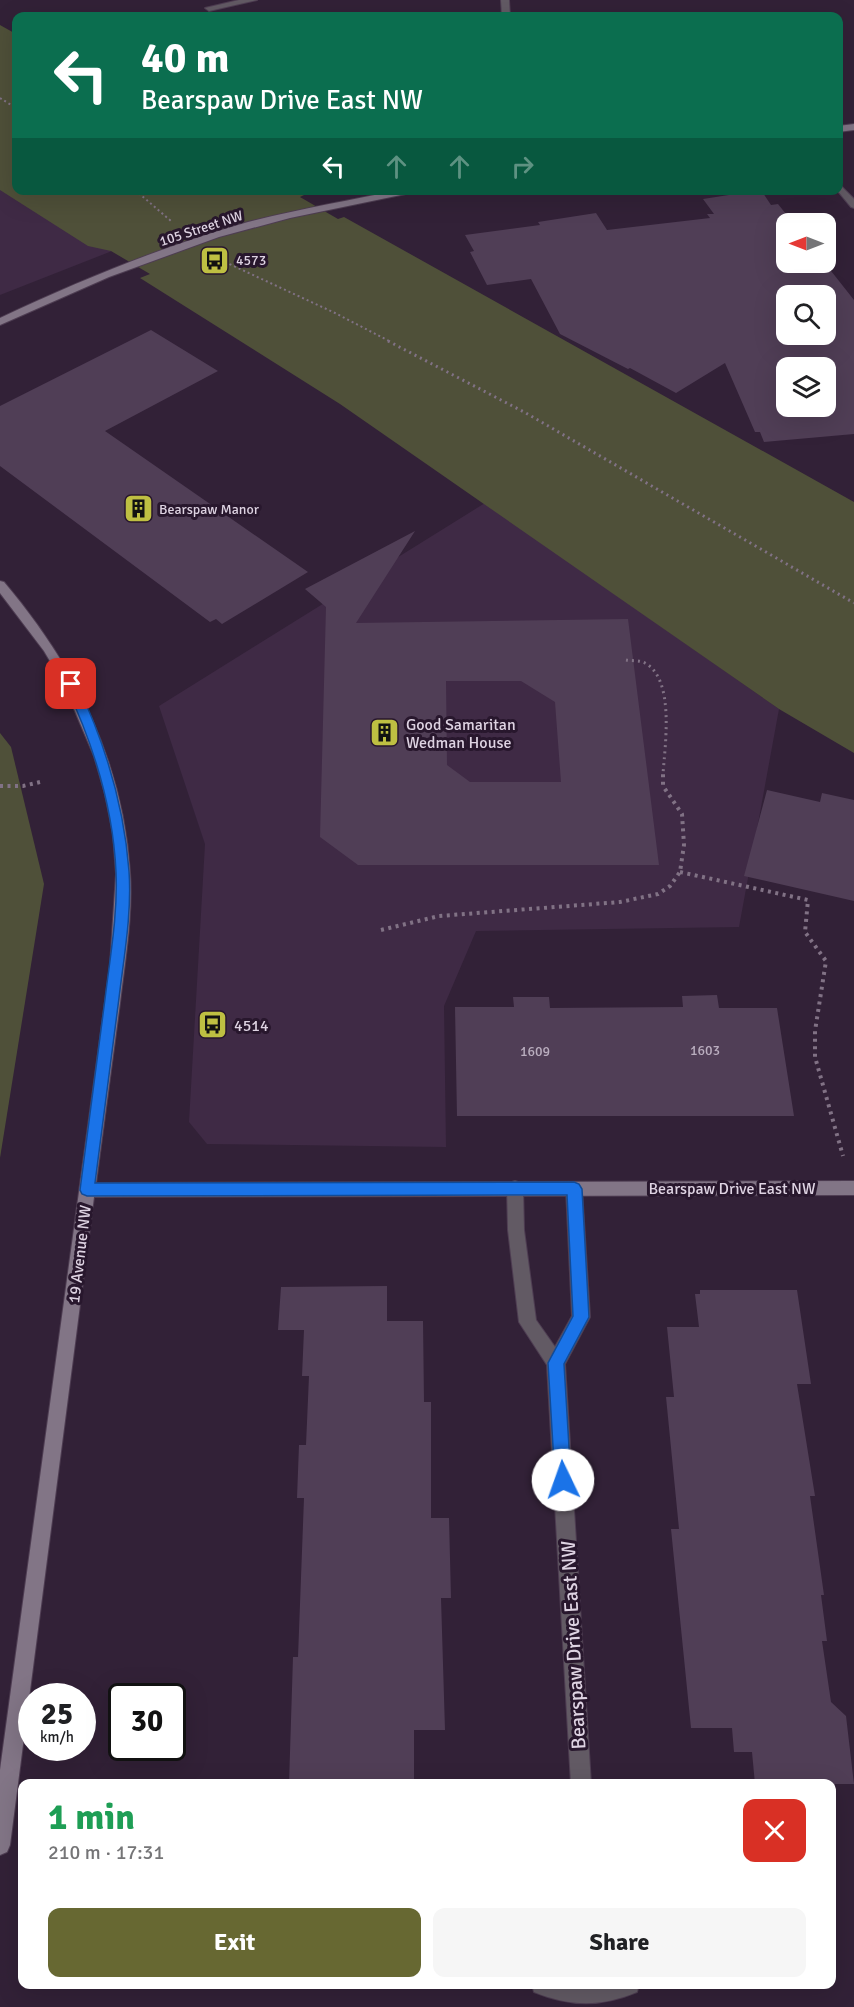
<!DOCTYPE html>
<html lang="en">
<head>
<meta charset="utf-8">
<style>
  body { margin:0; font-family:Signika,sans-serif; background:#f6f6f6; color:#202124; height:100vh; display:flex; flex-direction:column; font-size:22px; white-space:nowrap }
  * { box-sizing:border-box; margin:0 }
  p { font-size:20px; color:#757577 }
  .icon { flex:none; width:33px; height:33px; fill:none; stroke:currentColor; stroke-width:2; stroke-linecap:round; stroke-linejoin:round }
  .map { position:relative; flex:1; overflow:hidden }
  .side { position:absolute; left:18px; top:1779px; width:818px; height:210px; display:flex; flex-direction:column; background:#fff; border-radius:12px; box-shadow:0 6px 24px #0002 }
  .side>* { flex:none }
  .guide { position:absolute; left:12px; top:12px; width:831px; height:183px; border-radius:12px; box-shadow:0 6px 24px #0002; background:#0b6e4f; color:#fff; overflow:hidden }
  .needle { width:39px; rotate:270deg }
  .controls { position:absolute; left:776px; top:213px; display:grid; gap:12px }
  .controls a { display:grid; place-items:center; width:60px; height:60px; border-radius:12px; background:#fff; box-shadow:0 6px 24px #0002; font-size:30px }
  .speed { position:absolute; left:18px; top:1683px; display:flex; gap:12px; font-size:30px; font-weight:700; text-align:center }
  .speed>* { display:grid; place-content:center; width:78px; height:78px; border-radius:50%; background:#fff; box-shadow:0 6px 24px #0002; line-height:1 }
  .speed small { font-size:15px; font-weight:400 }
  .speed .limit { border:3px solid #111; border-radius:9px; background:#fff; color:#111 }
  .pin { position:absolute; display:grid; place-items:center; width:51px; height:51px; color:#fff; margin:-26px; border-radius:12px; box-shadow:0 3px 9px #0006 }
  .me { position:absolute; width:66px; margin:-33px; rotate:357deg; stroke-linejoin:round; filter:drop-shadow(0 0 4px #0008) }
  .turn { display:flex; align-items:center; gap:21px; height:126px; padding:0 30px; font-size:27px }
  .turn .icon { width:78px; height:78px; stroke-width:2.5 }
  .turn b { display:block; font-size:42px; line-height:51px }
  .lanes { display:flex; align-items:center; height:57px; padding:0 30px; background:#0003; justify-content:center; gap:30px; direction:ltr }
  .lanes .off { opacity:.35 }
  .round { display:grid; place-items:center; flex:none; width:63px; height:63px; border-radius:12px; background:#f6f6f6 }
  .headline { display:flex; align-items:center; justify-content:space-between; height:102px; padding:0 30px }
  h1 { font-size:36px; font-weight:700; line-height:45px; color:#1e9e55 }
  .cta { display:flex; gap:12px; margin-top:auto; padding:12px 30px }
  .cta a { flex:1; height:69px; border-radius:12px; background:#676832; color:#fff; font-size:24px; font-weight:700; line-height:69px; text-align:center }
  .cta a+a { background:#f6f6f6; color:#202124 }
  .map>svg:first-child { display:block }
</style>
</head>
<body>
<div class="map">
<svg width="854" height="2007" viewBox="0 0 854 2007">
  <rect width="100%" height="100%" fill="#322137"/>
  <g fill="#3f2a45">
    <polygon points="0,182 112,251 0,295"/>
    <polygon points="485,503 779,709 739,927 476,931 444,1006 446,1147 207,1144 189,1122 205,844 159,706"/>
  </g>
  <g fill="#4f5039">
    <polygon points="0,25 16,34 16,190 296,191 304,195 300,197 338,219 344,217 854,502 854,753 779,709 340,404 140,278 150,274 111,251 88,246 0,190"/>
    <polygon points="0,733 11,747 44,884 0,1158"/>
  </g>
  <g fill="#503e56" fill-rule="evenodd">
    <path d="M761 190 771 205 778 204 794 224H786V262H824L854 300V434L764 442 760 432H755L725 363 676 393 630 368 628 369 560 334 531 279 487 285 470 252 474 251 465 235 540 225 538 222 596 213 607 230 710 218 707 214H714L703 199ZM786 296H825V334H786ZM786 368H825V406H786Z"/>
    <polygon points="151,330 218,371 105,431 308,572 222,624 216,619 210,622 0,466 0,406"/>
    <path d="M415 531 356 623 628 619 659 865H358L320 837 326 607 305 589ZM446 681H521L555 702 561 782H470L447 765Z"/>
    <polygon points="767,790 820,802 822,793 854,800 854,901 744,876"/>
    <polygon points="717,995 719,1008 777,1008 794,1116 457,1116 455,1007 514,1007 513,997 549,997 550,1008 683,1007 682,996"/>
    <polygon points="387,1286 387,1321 423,1321 424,1402 431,1402 431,1518 449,1518 451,1598 441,1598 445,1730 414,1730 414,1782 289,1784 293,1657 298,1657 304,1498 297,1498 299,1445 306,1445 309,1376 302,1376 304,1330 278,1330 281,1287"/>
    <polygon points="700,1290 797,1290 811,1384 797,1384 815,1496 810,1496 824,1595 821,1595 827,1641 822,1641 831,1702 846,1716 854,1784 755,1784 752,1752 734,1752 732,1728 691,1728 671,1529 679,1529 666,1397 674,1397 667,1327 699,1327 695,1294 700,1294"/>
  </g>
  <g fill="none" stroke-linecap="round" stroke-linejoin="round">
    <defs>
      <g id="street">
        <polygon points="239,0 257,0 209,11 205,8"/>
        <polygon points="501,0 509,0 510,16 502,16"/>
        <polygon points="838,183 854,199 854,208 851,207 837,190 838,190"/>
        <polygon points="515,1181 521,1183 523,1188 524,1230 536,1320 555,1347 572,1316 566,1189 568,1184 574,1182 580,1184 582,1189 590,1317 565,1364 591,1784 571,1784 547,1365 519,1322 508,1230 507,1188 509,1183"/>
        <path d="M532 1984H566L586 1988 608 1984H639L637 1992C601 2007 571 2007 534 1992Z"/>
      </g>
      <g id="secondary">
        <polygon points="854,124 854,130 838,132 838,126"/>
        <path d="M401 190H425L290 218 219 237 109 277 0 325V318C81 280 163 246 248 222 299 209 350 200 401 190Z"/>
        <path d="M0 581 4 582C75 666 123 761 130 872 133 916 125 960 120 1003 112 1063 104 1123 96 1183L854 1181V1195L94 1197 10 1845 7 1852 0 1855V1770L110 965 116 874 113 834 105 794 94 756 63 683 44 651 0 593Z"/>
      </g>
    </defs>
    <use href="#street" stroke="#4e3d52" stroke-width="2"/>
    <use href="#secondary" stroke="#4e3d52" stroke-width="2"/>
    <g stroke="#817285" stroke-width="2" stroke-dasharray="2 3" stroke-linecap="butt">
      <polyline points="0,98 16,108"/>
      <polyline points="135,190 171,221"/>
      <polyline points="225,262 335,313 391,342"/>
    </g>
    <g stroke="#817285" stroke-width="3" stroke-dasharray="2 4" stroke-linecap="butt">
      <polyline points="388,341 524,412 854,603"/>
      <path d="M626 660C632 661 639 660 645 663 675 679 665 745 663 774"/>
    </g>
    <g stroke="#817285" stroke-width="4" stroke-dasharray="3 4.5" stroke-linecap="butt">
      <polyline points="0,786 23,786 40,782"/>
      <polyline points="680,872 808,900 805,932 826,961 815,1031 815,1057 843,1156"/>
      <polyline points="381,930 439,916 620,902 658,894 670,886 680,872 684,845 682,814 663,786 663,773"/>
    </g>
    <use href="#street" fill="#625a64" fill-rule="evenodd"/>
    <use href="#secondary" fill="#827586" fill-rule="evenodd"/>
  </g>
  <path fill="#1a73e8" stroke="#114b97" stroke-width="1.5" d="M71 680 77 684C105 743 124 805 129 871 132 913 124 956 119 998 111 1060 103 1122 95 1183L574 1182 579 1184 582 1189 589 1317 564 1364 571 1480 569 1486 563 1488 557 1486 555 1480 548 1363 573 1316 567 1195 87 1196 82 1194 80 1190C88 1126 97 1063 105 999 110 957 118 914 116 872 113 806 93 743 65 684Z"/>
  <defs>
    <symbol id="bus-square" viewBox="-11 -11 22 22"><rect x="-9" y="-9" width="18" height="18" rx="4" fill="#bebf42" stroke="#28172d"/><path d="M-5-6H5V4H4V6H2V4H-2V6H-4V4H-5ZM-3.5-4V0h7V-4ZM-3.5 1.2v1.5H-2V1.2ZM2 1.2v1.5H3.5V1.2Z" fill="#111"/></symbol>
    <symbol id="building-square" viewBox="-11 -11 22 22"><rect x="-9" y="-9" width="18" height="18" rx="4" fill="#bebf42" stroke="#28172d"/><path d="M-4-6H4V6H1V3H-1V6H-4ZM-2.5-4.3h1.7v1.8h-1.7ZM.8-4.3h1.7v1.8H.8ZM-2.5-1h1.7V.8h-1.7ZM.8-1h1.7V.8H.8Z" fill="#111"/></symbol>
  </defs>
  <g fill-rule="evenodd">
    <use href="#bus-square" x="198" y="244" width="33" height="33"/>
    <use href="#building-square" x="122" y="492" width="33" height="33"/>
    <use href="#building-square" x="368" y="716" width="33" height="33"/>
    <use href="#bus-square" x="196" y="1008" width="33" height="33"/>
  </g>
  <g text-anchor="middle" stroke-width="6" stroke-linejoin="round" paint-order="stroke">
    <g font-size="14" fill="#ded3e2" stroke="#28172d">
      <text transform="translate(201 228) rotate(-18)" y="5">105 Street NW</text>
    </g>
    <g font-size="14" fill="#ded3e2" stroke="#28172d" text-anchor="start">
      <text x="236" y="265">4573</text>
      <text x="159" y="514">Bearspaw Manor</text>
    </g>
    <g font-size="14" fill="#baaebf">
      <text x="705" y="1055">1603</text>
      <text x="535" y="1056">1609</text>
    </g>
    <g font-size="16" fill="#ded3e2" stroke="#28172d" text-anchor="start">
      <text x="406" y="730">Good Samaritan<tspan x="406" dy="18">Wedman House</tspan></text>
      <text x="234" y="1031">4514</text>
    </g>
    <g font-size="16" fill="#ded3e2" stroke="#28172d">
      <text x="732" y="1194">Bearspaw Drive East NW</text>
      <text transform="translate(79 1254) rotate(-83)" y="6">19 Avenue NW</text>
    </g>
    <g font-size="20" fill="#ded3e2" stroke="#28172d">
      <text transform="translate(573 1645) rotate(-93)" y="7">Bearspaw Drive East NW</text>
    </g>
  </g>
</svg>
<div class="controls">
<a><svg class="needle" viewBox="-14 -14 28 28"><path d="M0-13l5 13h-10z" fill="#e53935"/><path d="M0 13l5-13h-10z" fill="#757577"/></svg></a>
<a><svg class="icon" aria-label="search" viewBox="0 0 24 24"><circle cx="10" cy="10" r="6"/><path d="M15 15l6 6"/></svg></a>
<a><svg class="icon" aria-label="layers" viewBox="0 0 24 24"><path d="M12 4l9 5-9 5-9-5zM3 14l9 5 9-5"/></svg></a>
</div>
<div class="speed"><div>25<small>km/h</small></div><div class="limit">30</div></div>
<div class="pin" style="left:71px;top:684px;background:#d93025"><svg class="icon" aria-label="arrive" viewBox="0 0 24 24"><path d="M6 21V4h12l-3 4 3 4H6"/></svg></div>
<svg class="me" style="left:563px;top:1480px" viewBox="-20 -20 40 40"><circle r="19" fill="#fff"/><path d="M0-13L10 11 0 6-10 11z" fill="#1a73e8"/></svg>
<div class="guide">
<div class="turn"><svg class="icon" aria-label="left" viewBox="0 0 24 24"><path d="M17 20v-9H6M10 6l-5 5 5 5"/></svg><div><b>40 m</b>Bearspaw Drive East NW</div></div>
<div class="lanes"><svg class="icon" aria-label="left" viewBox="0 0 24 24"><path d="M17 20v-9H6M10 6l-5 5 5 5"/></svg><svg class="icon off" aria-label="ahead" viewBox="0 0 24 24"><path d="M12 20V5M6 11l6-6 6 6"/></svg><svg class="icon off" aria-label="ahead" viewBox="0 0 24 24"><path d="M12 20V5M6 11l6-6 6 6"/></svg><svg class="icon off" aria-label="right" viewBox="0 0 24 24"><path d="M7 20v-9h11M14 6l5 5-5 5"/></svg></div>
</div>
<section class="side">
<div class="headline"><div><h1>1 min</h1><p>210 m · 17:31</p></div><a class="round" style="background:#d93025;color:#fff"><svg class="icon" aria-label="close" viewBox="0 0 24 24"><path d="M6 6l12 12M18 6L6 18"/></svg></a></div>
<div class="cta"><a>Exit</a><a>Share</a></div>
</section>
</div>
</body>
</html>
